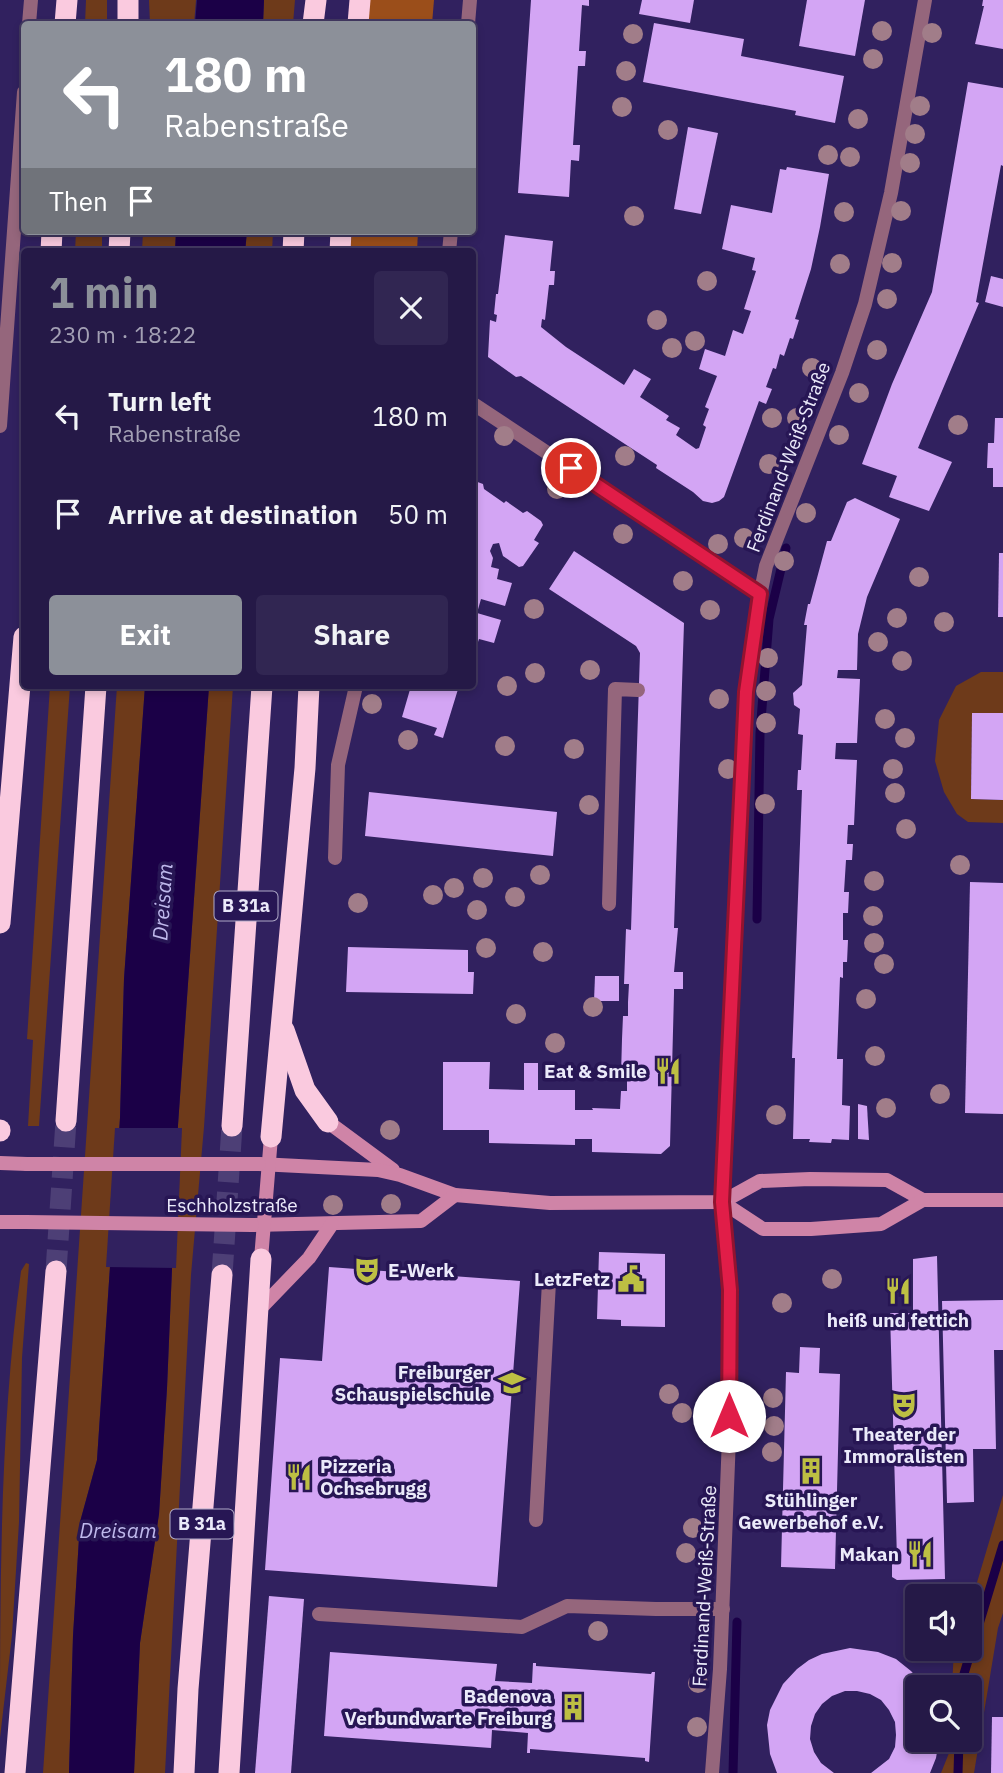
<!DOCTYPE html>
<html lang="en">
<head>
<meta charset="utf-8">
<style>
  body { margin:0; font-family:"IBM Plex Sans",sans-serif; background:#312652; color:#f1f3f6; height:100vh; display:flex; flex-direction:column; font-size:26px; white-space:nowrap }
  * { box-sizing:border-box; margin:0 }
  p { font-size:23px; color:#a3a0b4 }
  .icon { flex:none; width:38px; height:38px; fill:none; stroke:currentColor; stroke-width:2; stroke-linecap:round; stroke-linejoin:round }
  .map { position:relative; flex:1; overflow:hidden }
  .details { position:absolute; left:21px; top:248px; width:455px; height:441px; display:flex; flex-direction:column; background:#251947; border-radius:7px; box-shadow:0 4px 10px #0003,0 0 0 2px #423860 }
  .details>* { flex:none }
  .banner { position:absolute; left:21px; top:21px; width:455px; height:214px; border-radius:7px; box-shadow:0 4px 10px #0003,0 0 0 2px #423860; background:#8c9099; color:#fff; overflow:hidden }
  .controls { position:absolute; left:905px; top:1584px; display:grid; gap:14px }
  .controls a { display:grid; place-items:center; width:77px; height:77px; border-radius:7px; background:#251947; box-shadow:0 4px 10px #0003,0 0 0 2px #423860; font-size:35px }
  .pin { position:absolute; display:grid; place-items:center; width:60px; height:60px; color:#fff; margin:-30px; border:4px solid #fff; border-radius:50%; box-shadow:0 2px 7px #0007 }
  .me { position:absolute; width:77px; margin:-38px; rotate:0deg; stroke-linejoin:round; filter:drop-shadow(0 0 5px #0008) }
  .turn { display:flex; align-items:center; gap:24px; height:147px; padding:0 28px; font-size:32px }
  .turn .icon { width:91px; height:91px; stroke-width:2.5 }
  .turn b { display:block; font-size:49px; line-height:60px }
  .then { display:flex; align-items:center; height:66px; padding:0 28px; background:#0003; gap:14px; font-size:26px }
  .round { display:grid; place-items:center; flex:none; width:74px; height:74px; border-radius:7px; background:#312652 }
  .headline { display:flex; align-items:center; justify-content:space-between; height:119px; padding:0 28px }
  h1 { font-size:42px; font-weight:800; line-height:52px; color:#8c9099 }
  .action { display:flex; gap:14px; margin-top:auto; padding:14px 28px }
  .action a { flex:1; height:80px; border-radius:7px; background:#8c9099; color:#fff; font-size:28px; font-weight:800; line-height:80px; text-align:center }
  .action a+a { background:#312652; color:#f1f3f6 }
  ul { padding:0; list-style:none }
  li { display:flex; align-items:center; gap:21px; height:98px; padding:0 28px }
  li div { flex:1 }
  li b { display:block; font-size:26px }
  li em { font-style:normal }
  .map>svg:first-child { display:block }
</style>
</head>
<body>
<div class="map">
<svg width="1003" height="1773" viewBox="0 0 1003 1773">
  <rect width="100%" height="100%" fill="#31215f"/>
  <g fill="#6e3a1a">
    <polygon points="86,0 107,0 107,24 85,24"/>
    <polygon points="149,0 196,0 194,24 150,24"/>
    <polygon points="264,0 295,0 293,24 263,24"/>
    <polygon points="76,231 102,231 102,252 75,252"/>
    <polygon points="143,231 176,231 175,252 142,252"/>
    <polygon points="247,231 273,231 272,252 245,252"/>
    <polygon points="981,672 1003,672 1003,713 972,713 971,799 1003,800 1003,823 968,822 957,814 944,792 935,761 939,720 956,686"/>
    <polygon points="50,686 70,686 39,1126 28,1126 33,1040 27,1039"/>
    <polygon points="117,686 145,686 124,979 120,1118 97,1460 80,1522 73,1636 69,1773 43,1773"/>
    <polygon points="209,686 233,686 204,1127 191,1275 165,1773 134,1773 140,1643 159,1514 167,1388 178,1125"/>
    <path d="M26 1263 29 1264 22 1358 19 1522 12 1635 0 1738C0 1582 0 1426 21 1271Z"/>
    <polygon points="1003,1495 1003,1613 998,1628 974,1773 941,1773 949,1753 949,1740 970,1740 970,1687 952,1687 954,1649 970,1648 970,1606"/>
  </g>
  <g fill="#9b4e1a">
    <polygon points="370,0 434,0 432,24 368,24"/>
    <polygon points="352,231 418,231 417,252 350,252"/>
  </g>
  <g fill="#1b0047">
    <polygon points="197,0 264,0 263,24 195,24"/>
    <polygon points="176,231 247,231 245,252 175,252"/>
    <polygon points="145,686 209,686 178,1125 167,1388 159,1514 140,1643 134,1773 69,1773 73,1636 80,1522 97,1460 120,1118 124,979"/>
  </g>
  <polygon fill="#31215f" points="115,1128 182,1128 176,1268 106,1267"/>
  <g fill="none" stroke-linecap="round" stroke-linejoin="round">
    <g stroke="#1b0047" stroke-width="9">
      <polyline points="757,919 760,733 769,619 786,548"/>
      <polyline points="960,1687 1003,1545"/>
      <polyline points="733,1773 737,1622"/>
      <polyline points="958,1773 959,1740"/>
    </g>
  </g>
  <g fill="#d3a5f4">
    <polygon points="531,0 589,0 589,6 582,5 579,51 586,51 585,66 578,66 573,145 580,145 579,161 571,160 569,197 518,193"/>
    <polygon points="642,0 694,0 690,23 639,14"/>
    <polygon points="807,0 865,0 855,56 799,46"/>
    <polygon points="983,0 1003,0 1003,49 975,44 984,6 982,6"/>
    <polygon points="654,23 744,39 741,56 844,76 835,123 795,115 796,111 643,82"/>
    <polygon points="968,82 1003,88 1003,166 1001,165 976,302 979,303 918,448 952,462 929,511 889,497 897,476 862,464 892,384 932,292"/>
    <polygon points="688,127 718,133 701,214 674,209"/>
    <polygon points="787,167 829,174 820,227 811,269 795,319 799,320 793,339 790,338 784,356 780,354 776,369 773,368 766,387 772,389 766,404 759,401 724,497 719,501 712,503 703,501 693,492 656,468 657,465 521,376 516,377 488,357 490,320 496,322 497,315 494,314 496,294 498,294 505,235 553,241 550,271 555,271 554,285 549,285 545,320 542,319 541,327 566,347 624,385 634,369 651,379 640,397 669,416 666,420 680,428 676,435 696,449 699,448 706,427 703,425 709,409 705,407 717,376 699,369 705,349 725,356 733,330 743,334 751,311 744,309 756,271 752,270 755,258 722,249 731,205 772,213 780,169 786,170"/>
    <polygon points="991,276 1003,279 1003,307 985,302"/>
    <polygon points="995,418 1003,418 1003,487 993,487 993,468 987,468 988,443 994,443"/>
    <polygon points="472,480 483,484 484,489 504,503 506,501 523,513 527,511 541,521 543,525 534,540 539,543 523,566 519,567 503,556 499,543 493,544 490,551 493,558 491,567 499,569 497,579 512,583 505,606 481,599 477,613 501,620 494,643 479,639 476,648 472,647"/>
    <polygon points="855,498 900,519 867,597 858,634 857,670 838,670 837,678 860,679 857,743 836,743 835,759 857,760 854,825 848,825 847,844 853,844 852,860 846,860 844,892 849,892 848,913 843,913 843,940 848,940 847,962 843,962 843,978 840,977 837,1059 843,1059 842,1105 850,1106 849,1140 832,1139 831,1143 809,1142 810,1139 793,1139 795,1058 792,1058 802,790 797,790 798,770 801,770 803,735 798,734 800,709 794,705 793,693 802,685 807,625 804,625 808,604 810,604 827,541 831,541 847,502"/>
    <polygon points="574,551 684,623 674,928 678,928 674,972 683,972 683,989 674,989 674,993 670,1146 661,1154 592,1152 592,1139 575,1139 575,1145 489,1143 489,1130 443,1130 443,1062 490,1062 489,1089 524,1090 524,1063 538,1063 538,1090 575,1090 575,1110 593,1110 592,1108 620,1109 621,1091 627,1091 627,1075 621,1075 622,1039 623,1016 628,1016 628,1002 629,984 624,984 626,929 631,930 640,653 636,646 549,589"/>
    <polygon points="999,553 1003,553 1003,617 998,617"/>
    <polygon points="411,686 459,686 443,738 434,735 437,728 402,717"/>
    <polygon points="972,713 1003,713 1003,800 971,799"/>
    <polygon points="369,792 557,812 553,856 365,836"/>
    <polygon points="970,882 1003,883 1003,1114 965,1113"/>
    <polygon points="348,947 468,950 468,972 474,972 473,994 346,992"/>
    <polygon points="595,976 619,976 619,1001 594,1001"/>
    <polygon points="858,1104 867,1106 869,1140 858,1139"/>
    <polygon points="599,1252 665,1254 665,1327 621,1326 621,1320 597,1319"/>
    <polygon points="937,1256 945,1579 897,1580 892,1577 892,1562 897,1559 890,1313 913,1313 913,1259"/>
    <polygon points="329,1267 520,1281 497,1587 265,1570 280,1358 322,1361"/>
    <polygon points="1003,1300 1003,1350 994,1350 996,1449 973,1449 974,1502 947,1503 942,1301"/>
    <polygon points="800,1347 820,1348 819,1373 840,1374 835,1569 781,1567 786,1372 799,1373"/>
    <polygon points="269,1596 304,1599 291,1773 255,1773"/>
    <polygon points="850,1648 878,1652 896,1659 911,1671 925,1687 917,1687 917,1740 939,1740 936,1758 930,1773 871,1773 889,1759 895,1747 896,1735 895,1722 889,1710 881,1700 870,1694 857,1691 845,1691 832,1696 822,1704 815,1714 811,1726 810,1739 814,1752 821,1763 834,1773 777,1773 770,1754 767,1725 770,1710 783,1684 797,1669 809,1660 822,1654"/>
    <polygon points="330,1652 497,1664 495,1681 532,1683 533,1663 536,1663 536,1666 593,1670 651,1674 652,1672 655,1672 649,1762 645,1761 645,1758 530,1749 530,1753 527,1753 528,1733 492,1730 491,1748 324,1736"/>
    <polygon points="992,1717 1003,1717 1003,1773 991,1773"/>
  </g>
  <g fill="none" stroke-linecap="round" stroke-linejoin="round">
    <g stroke="#4d3f76" stroke-width="21" stroke-dasharray="21 10" stroke-linecap="butt">
      <polyline points="56,1271 66,1121"/>
      <polyline points="222,1275 232,1126"/>
    </g>
    <g stroke="#95667c" stroke-width="14">
      <polyline points="609,904 615,689 638,690"/>
      <polyline points="536,1520 549,1282"/>
      <polyline points="319,1614 522,1627 567,1606 656,1609 723,1609"/>
    </g>
    <g stroke="#95667c" stroke-width="14">
      <polyline points="29,24 31,0"/>
      <polyline points="468,24 470,0"/>
      <polyline points="449,252 451,231"/>
      <polyline points="472,403 760,594"/>
      <polyline points="0,426 24,92"/>
      <polyline points="335,858 338,765 356,686"/>
      <polyline points="712,1773 720,1669 729,1437 731,1290 722,1202 746,692 755,621 766,566 842,373 865,304 891,193 925,0"/>
    </g>
    <g stroke="#cf84a7" stroke-width="14">
      <polyline points="328,1122 393,1170"/>
      <polyline points="0,1163 27,1164"/>
      <polyline points="259,1164 378,1170 400,1175 455,1195 550,1203 722,1202 760,1181 810,1179 887,1180 923,1200 1003,1200"/>
      <polyline points="722,1202 763,1229 811,1229 881,1224 923,1200"/>
      <polyline points="0,1222 26,1222"/>
      <polyline points="252,1225 421,1221 455,1195"/>
      <polyline points="261,1259 271,1137"/>
      <polyline points="258,1311 309,1258 332,1224"/>
    </g>
    <g stroke="#facadf" stroke-width="21">
      <polyline points="65,24 67,0"/>
      <polyline points="128,24 128,0"/>
      <polyline points="313,24 316,0"/>
      <polyline points="358,24 360,0"/>
      <polyline points="51,252 52,231"/>
      <polyline points="119,252 120,231"/>
      <polyline points="293,252 294,231"/>
      <polyline points="340,252 341,231"/>
      <polyline points="0,923 24,637"/>
      <polyline points="284,1030 305,1090 328,1122"/>
      <polyline points="66,1121 96,686"/>
      <polyline points="232,1126 262,686"/>
      <polyline points="0,1130 0,1131"/>
      <polyline points="271,1137 305,768 309,686"/>
      <polyline points="15,1773 56,1271"/>
      <polyline points="184,1773 188,1689 222,1275"/>
      <polyline points="229,1773 261,1259"/>
    </g>
    <g stroke="#cf84a7" stroke-width="14">
      <polyline points="27,1164 259,1164"/>
      <polyline points="26,1222 252,1225"/>
    </g>
  </g>
  <g fill="#a17d89">
    <circle cx="882" cy="31" r="10"/>
    <circle cx="932" cy="33" r="10"/>
    <circle cx="633" cy="34" r="10"/>
    <circle cx="873" cy="59" r="10"/>
    <circle cx="626" cy="71" r="10"/>
    <circle cx="920" cy="106" r="10"/>
    <circle cx="622" cy="107" r="10"/>
    <circle cx="858" cy="119" r="10"/>
    <circle cx="668" cy="130" r="10"/>
    <circle cx="915" cy="134" r="10"/>
    <circle cx="828" cy="155" r="10"/>
    <circle cx="850" cy="157" r="10"/>
    <circle cx="910" cy="163" r="10"/>
    <circle cx="901" cy="211" r="10"/>
    <circle cx="844" cy="212" r="10"/>
    <circle cx="634" cy="216" r="10"/>
    <circle cx="892" cy="263" r="10"/>
    <circle cx="840" cy="264" r="10"/>
    <circle cx="707" cy="281" r="10"/>
    <circle cx="887" cy="299" r="10"/>
    <circle cx="657" cy="320" r="10"/>
    <circle cx="695" cy="341" r="10"/>
    <circle cx="672" cy="348" r="10"/>
    <circle cx="877" cy="350" r="10"/>
    <circle cx="812" cy="368" r="10"/>
    <circle cx="859" cy="393" r="10"/>
    <circle cx="772" cy="418" r="10"/>
    <circle cx="797" cy="418" r="10"/>
    <circle cx="958" cy="425" r="10"/>
    <circle cx="839" cy="435" r="10"/>
    <circle cx="504" cy="436" r="10"/>
    <circle cx="625" cy="456" r="10"/>
    <circle cx="769" cy="464" r="10"/>
    <circle cx="557" cy="489" r="10"/>
    <circle cx="806" cy="513" r="10"/>
    <circle cx="623" cy="534" r="10"/>
    <circle cx="744" cy="538" r="10"/>
    <circle cx="718" cy="544" r="10"/>
    <circle cx="784" cy="561" r="10"/>
    <circle cx="919" cy="577" r="10"/>
    <circle cx="683" cy="581" r="10"/>
    <circle cx="534" cy="609" r="10"/>
    <circle cx="710" cy="610" r="10"/>
    <circle cx="897" cy="618" r="10"/>
    <circle cx="944" cy="622" r="10"/>
    <circle cx="878" cy="642" r="10"/>
    <circle cx="768" cy="658" r="10"/>
    <circle cx="902" cy="661" r="10"/>
    <circle cx="590" cy="670" r="10"/>
    <circle cx="535" cy="673" r="10"/>
    <circle cx="507" cy="686" r="10"/>
    <circle cx="766" cy="691" r="10"/>
    <circle cx="719" cy="699" r="10"/>
    <circle cx="372" cy="704" r="10"/>
    <circle cx="885" cy="719" r="10"/>
    <circle cx="766" cy="723" r="10"/>
    <circle cx="905" cy="738" r="10"/>
    <circle cx="408" cy="740" r="10"/>
    <circle cx="505" cy="746" r="10"/>
    <circle cx="574" cy="749" r="10"/>
    <circle cx="728" cy="769" r="10"/>
    <circle cx="893" cy="769" r="10"/>
    <circle cx="895" cy="793" r="10"/>
    <circle cx="765" cy="804" r="10"/>
    <circle cx="589" cy="805" r="10"/>
    <circle cx="906" cy="829" r="10"/>
    <circle cx="960" cy="865" r="10"/>
    <circle cx="540" cy="875" r="10"/>
    <circle cx="483" cy="878" r="10"/>
    <circle cx="874" cy="881" r="10"/>
    <circle cx="454" cy="888" r="10"/>
    <circle cx="433" cy="895" r="10"/>
    <circle cx="515" cy="897" r="10"/>
    <circle cx="358" cy="903" r="10"/>
    <circle cx="477" cy="910" r="10"/>
    <circle cx="873" cy="916" r="10"/>
    <circle cx="874" cy="943" r="10"/>
    <circle cx="486" cy="948" r="10"/>
    <circle cx="543" cy="952" r="10"/>
    <circle cx="884" cy="964" r="10"/>
    <circle cx="866" cy="999" r="10"/>
    <circle cx="593" cy="1007" r="10"/>
    <circle cx="516" cy="1014" r="10"/>
    <circle cx="555" cy="1043" r="10"/>
    <circle cx="875" cy="1056" r="10"/>
    <circle cx="940" cy="1094" r="10"/>
    <circle cx="886" cy="1108" r="10"/>
    <circle cx="776" cy="1115" r="10"/>
    <circle cx="390" cy="1130" r="10"/>
    <circle cx="391" cy="1204" r="10"/>
    <circle cx="333" cy="1205" r="10"/>
    <circle cx="832" cy="1279" r="10"/>
    <circle cx="782" cy="1303" r="10"/>
    <circle cx="669" cy="1394" r="10"/>
    <circle cx="773" cy="1398" r="10"/>
    <circle cx="682" cy="1413" r="10"/>
    <circle cx="774" cy="1426" r="10"/>
    <circle cx="772" cy="1452" r="10"/>
    <circle cx="693" cy="1528" r="10"/>
    <circle cx="686" cy="1553" r="10"/>
    <circle cx="598" cy="1631" r="10"/>
    <circle cx="698" cy="1683" r="10"/>
    <circle cx="697" cy="1727" r="10"/>
  </g>
  <g fill="none" stroke-linecap="round" stroke-linejoin="round">
    <defs>
      <polyline id="route" points="571,468 760,594 746,692 722,1202 730,1290 729,1416"/>
    </defs>
    <use href="#route" stroke="#92132f" stroke-width="18"/>
    <use href="#route" stroke="#e11d48" stroke-width="12"/>
  </g>
  <defs>
    <symbol id="restaurant-bare" viewBox="-9 -9 18 18"><path d="M-5-6h1v4h1v-4h1v4h1v-4h1v5L-1.5 .5V6h-2V.5L-5-1ZM5-6V6H3V1.5H1.5Q1.5-4 5-6Z" fill="#bdbf43" stroke="#271654" stroke-width="2.5" paint-order="stroke"/></symbol>
    <symbol id="theatre-bare" viewBox="-9 -9 18 18"><path d="M-5-5.5Q0-4 5-5.5V0Q5 5 0 6Q-5 5-5 0ZM-3.3-2.5H-1v1.5H-3.3ZM1-2.5H3.3v1.5H1ZM-2.8 1Q0 5.5 2.8 1Z" fill="#bdbf43" stroke="#271654" stroke-width="2.5" paint-order="stroke"/></symbol>
    <symbol id="civic-bare" viewBox="-9 -9 18 18"><path d="M-.6-6.5H3V-4.5H.6V-3L4-1V1h2V6H-6V1h2V-1L-.6-3ZM-1.2 2.5V6h2.4V2.5Z" fill="#bdbf43" stroke="#271654" stroke-width="2.5" paint-order="stroke"/></symbol>
    <symbol id="university-bare" viewBox="-9 -9 18 18"><path d="M0-5L7-2L0 1L-7-2ZM-4 1L0 2.5L4 1V4Q0 6-4 4Z" fill="#bdbf43" stroke="#271654" stroke-width="2.5" paint-order="stroke"/></symbol>
    <symbol id="building-bare" viewBox="-9 -9 18 18"><path d="M-4-6H4V6H1V3H-1V6H-4ZM-2.5-4.3h1.7v1.8h-1.7ZM.8-4.3h1.7v1.8H.8ZM-2.5-1h1.7V.8h-1.7ZM.8-1h1.7V.8H.8Z" fill="#bdbf43" stroke="#271654" stroke-width="2.5" paint-order="stroke"/></symbol>
  </defs>
  <g fill-rule="evenodd">
    <use href="#restaurant-bare" x="649" y="1052" width="38" height="38"/>
    <use href="#theatre-bare" x="348" y="1251" width="38" height="38"/>
    <use href="#civic-bare" x="612" y="1260" width="38" height="38"/>
    <use href="#restaurant-bare" x="879" y="1272" width="38" height="38"/>
    <use href="#university-bare" x="493" y="1364" width="38" height="38"/>
    <use href="#theatre-bare" x="885" y="1386" width="38" height="38"/>
    <use href="#building-bare" x="792" y="1452" width="38" height="38"/>
    <use href="#restaurant-bare" x="280" y="1458" width="38" height="38"/>
    <use href="#restaurant-bare" x="901" y="1535" width="38" height="38"/>
    <use href="#building-bare" x="554" y="1688" width="38" height="38"/>
  </g>
  <g text-anchor="middle" stroke-width="7" stroke-linejoin="round" paint-order="stroke">
    <g fill="#271654" stroke="#b0aac8" stroke-width="2">
      <rect x="214.5" y="891.5" width="63" height="29" rx="5"/>
      <rect x="170.5" y="1509.5" width="63" height="29" rx="5"/>
    </g>
    <g font-size="18" font-weight="bold" fill="#ebeafa">
      <text x="246" y="912">B 31a</text>
      <text x="202" y="1530">B 31a</text>
    </g>
    <g font-size="19" fill="#ebeafa" stroke="#271654">
      <text transform="translate(788 457) rotate(-69)" y="7">Ferdinand-Weiß-Straße</text>
      <text x="232" y="1212">Eschholzstraße</text>
      <text transform="translate(704 1586) rotate(-87)" y="7">Ferdinand-Weiß-Straße</text>
    </g>
    <g font-size="19" font-weight="bold" fill="#ebeafa" stroke="#271654" text-anchor="end">
      <text x="647" y="1078">Eat &amp; Smile</text>
      <text x="388" y="1277" text-anchor="start">E-Werk</text>
      <text x="610" y="1286">LetzFetz</text>
      <text x="898" y="1327" text-anchor="middle">heiß und fettich</text>
      <text x="491" y="1379">Freiburger<tspan x="491" dy="22">Schauspielschule</tspan></text>
      <text x="904" y="1441" text-anchor="middle">Theater der<tspan x="904" dy="22">Immoralisten</tspan></text>
      <text x="320" y="1473" text-anchor="start">Pizzeria<tspan x="320" dy="22">Ochsebrugg</tspan></text>
      <text x="811" y="1507" text-anchor="middle">Stühlinger<tspan x="811" dy="22">Gewerbehof e.V.</tspan></text>
      <text x="899" y="1561">Makan</text>
      <text x="552" y="1703">Badenova<tspan x="552" dy="22">Verbundwarte Freiburg</tspan></text>
    </g>
    <g font-size="21" font-style="italic" fill="#bfb9ec" stroke="#271654">
      <text transform="translate(163 902) rotate(-86)" y="7">Dreisam</text>
      <text x="118" y="1538">Dreisam</text>
    </g>
  </g>
</svg>
<div class="controls">
<a><svg class="icon" aria-label="sound" viewBox="0 0 24 24"><path d="M4 9h4l5-4v14l-5-4H4zM17 9q2 3 0 6"/></svg></a>
<a><svg class="icon" aria-label="search" viewBox="0 0 24 24"><circle cx="10" cy="10" r="6"/><path d="M15 15l6 6"/></svg></a>
</div>
<div class="pin" style="left:571px;top:468px;background:#d93025"><svg class="icon" aria-label="arrive" viewBox="0 0 24 24"><path d="M6 21V4h12l-3 4 3 4H6"/></svg></div>
<svg class="me" style="left:729px;top:1416px" viewBox="-20 -20 40 40"><circle r="19" fill="#fff"/><path d="M0-13L10 11 0 6-10 11z" fill="#e11d48"/></svg>
<div class="banner">
<div class="turn"><svg class="icon" aria-label="left" viewBox="0 0 24 24"><path d="M17 20v-9H6M10 6l-5 5 5 5"/></svg><div><b>180 m</b>Rabenstraße</div></div>
<div class="then">Then<svg class="icon" aria-label="arrive" viewBox="0 0 24 24"><path d="M6 21V4h12l-3 4 3 4H6"/></svg></div>
</div>
<section class="details">
<div class="headline"><div><h1>1 min</h1><p>230 m · 18:22</p></div><a class="round"><svg class="icon" aria-label="close" viewBox="0 0 24 24"><path d="M6 6l12 12M18 6L6 18"/></svg></a></div>
<ul>
<li><svg class="icon" aria-label="left" viewBox="0 0 24 24"><path d="M17 20v-9H6M10 6l-5 5 5 5"/></svg><div><b>Turn left</b><p>Rabenstraße</p></div><em>180 m</em></li>
<li><svg class="icon" aria-label="arrive" viewBox="0 0 24 24"><path d="M6 21V4h12l-3 4 3 4H6"/></svg><div><b>Arrive at destination</b></div><em>50 m</em></li>
</ul>
<div class="action"><a>Exit</a><a>Share</a></div>
</section>
</div>
</body>
</html>
